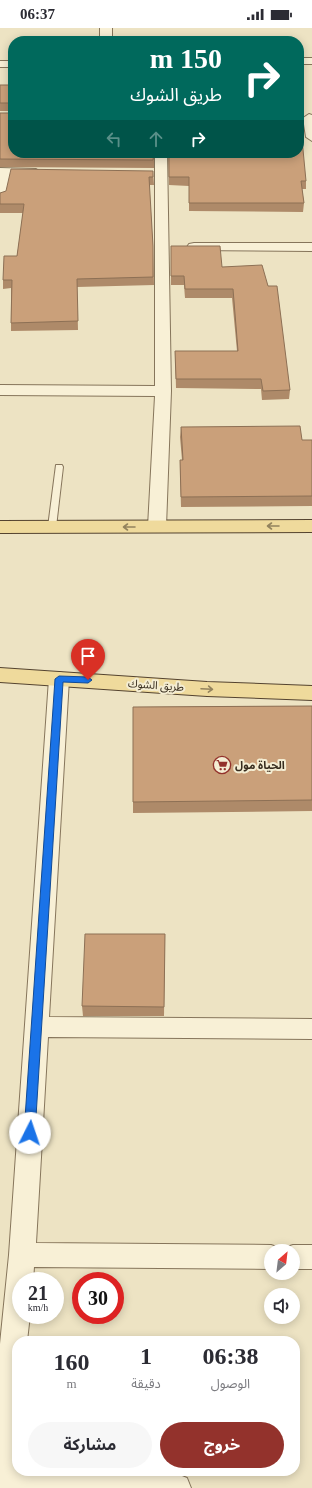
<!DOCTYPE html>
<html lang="ar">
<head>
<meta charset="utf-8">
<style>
  body { margin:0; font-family:"Times New Roman","Noto Sans Arabic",serif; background:#f7f7f7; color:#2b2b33; direction:rtl; height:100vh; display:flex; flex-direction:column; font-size:15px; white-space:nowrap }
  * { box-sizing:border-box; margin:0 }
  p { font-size:13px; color:#7c7c81 }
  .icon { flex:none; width:22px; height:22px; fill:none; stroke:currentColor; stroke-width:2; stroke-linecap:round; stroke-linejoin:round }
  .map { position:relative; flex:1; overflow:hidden; direction:ltr }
  .details { position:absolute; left:12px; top:1308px; width:288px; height:140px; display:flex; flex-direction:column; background:#fff; border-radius:16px; box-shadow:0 2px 10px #0003; direction:rtl }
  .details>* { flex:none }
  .top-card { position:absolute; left:8px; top:8px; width:296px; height:122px; border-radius:16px; box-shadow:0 2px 10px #0003; direction:rtl; background:#00695c; color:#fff; overflow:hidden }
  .needle { width:26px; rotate:28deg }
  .fabs { position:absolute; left:264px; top:1216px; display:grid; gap:8px }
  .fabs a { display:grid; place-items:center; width:36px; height:36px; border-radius:50%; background:#fff; box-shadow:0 2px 10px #0003; font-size:20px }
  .speed { position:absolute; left:12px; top:1244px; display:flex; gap:8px; font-size:20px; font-weight:700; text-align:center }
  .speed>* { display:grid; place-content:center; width:52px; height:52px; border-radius:50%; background:#fff; box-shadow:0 2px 10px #0003; line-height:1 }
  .speed small { font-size:10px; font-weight:400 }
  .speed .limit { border:6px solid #d22; background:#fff; color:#111 }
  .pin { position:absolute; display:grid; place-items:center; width:34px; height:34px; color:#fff; margin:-41px -17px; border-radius:50% 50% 50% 0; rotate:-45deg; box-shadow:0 0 4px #0007 }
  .pin .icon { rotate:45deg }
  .me { position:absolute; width:44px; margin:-22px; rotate:4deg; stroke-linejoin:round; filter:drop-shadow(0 0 3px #0008) }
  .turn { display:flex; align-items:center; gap:14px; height:84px; padding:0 16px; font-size:18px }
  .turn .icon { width:52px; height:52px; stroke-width:2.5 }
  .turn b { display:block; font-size:28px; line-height:34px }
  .lanes { display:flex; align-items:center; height:38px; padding:0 16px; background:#0003; justify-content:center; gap:20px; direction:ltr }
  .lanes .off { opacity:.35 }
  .eta { display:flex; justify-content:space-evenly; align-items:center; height:68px; text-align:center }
  .eta b { font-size:24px; font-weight:700; line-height:28px }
  .button { display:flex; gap:8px; margin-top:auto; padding:8px 16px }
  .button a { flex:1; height:46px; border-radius:24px; background:#93322c; color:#fff; font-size:16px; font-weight:700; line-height:46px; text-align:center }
  .button a+a { background:#f7f7f7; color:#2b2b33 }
  .status { display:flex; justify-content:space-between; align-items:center; height:28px; padding:0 20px; background:#fff; direction:ltr }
  .status svg { height:11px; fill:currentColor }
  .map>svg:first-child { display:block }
</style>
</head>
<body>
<div class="status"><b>06:37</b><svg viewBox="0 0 49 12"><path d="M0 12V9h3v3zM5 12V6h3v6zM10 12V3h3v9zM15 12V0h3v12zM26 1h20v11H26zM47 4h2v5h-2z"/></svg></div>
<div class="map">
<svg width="312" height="1460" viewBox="0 0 312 1460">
  <rect width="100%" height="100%" fill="#ede3c3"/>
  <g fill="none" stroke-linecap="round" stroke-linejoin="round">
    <defs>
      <polygon id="service" points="56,437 62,437 63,439 56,499 52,502 48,499"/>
      <g id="minor">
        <rect x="100" y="0" width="12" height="13"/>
        <rect x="299" y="30" width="13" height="6"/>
        <rect x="0" y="33" width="13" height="6"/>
        <polygon points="309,86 312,87 312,113 306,109 303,90"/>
        <polygon points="155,125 167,125 171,363 166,499 163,503 157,504 151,503 148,499 155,368 0,367 0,357 155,358"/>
        <polygon points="0,140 36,141 42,145 36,149 10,148 5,171 0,172"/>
        <polygon points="194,215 312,215 312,223 189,222 187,219 189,216"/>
        <polygon points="59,644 66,646 69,651 49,989 312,991 312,1011 48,1009 36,1215 271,1217 280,1220 281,1223 271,1223 271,1241 34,1239 33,1253 21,1253 21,1287 30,1287 27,1313 17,1313 17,1443 139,1443 177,1446 187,1450 191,1460 0,1460 0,1316 9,1227 49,651 52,646"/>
        <polygon points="293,1217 312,1217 312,1241 293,1241 293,1223 283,1223 284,1220"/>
      </g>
      <g id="primary">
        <polygon points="312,492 312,504 0,505 0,493"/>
        <polygon points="0,640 207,654 312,658 312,672 207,668 0,654"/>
      </g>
    </defs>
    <use href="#service" stroke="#86755b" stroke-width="2"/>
    <use href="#minor" stroke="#86755b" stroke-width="2"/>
    <use href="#primary" stroke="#54432f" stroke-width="2"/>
    <use href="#service" fill="#f8f0d6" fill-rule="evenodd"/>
    <use href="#minor" fill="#f8f0d6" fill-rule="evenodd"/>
    <use href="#primary" fill="#efda9c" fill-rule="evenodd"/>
  </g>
  <g fill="#ae8a69">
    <rect x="0" y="57" width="13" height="26"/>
    <polygon points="0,85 154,125 154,140 0,139"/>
    <polygon points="168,125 306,153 306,161 302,161 304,175 303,184 189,183 189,158 169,157"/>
    <polygon points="153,143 154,157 149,157 153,218 154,257 77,259 78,302 11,303 11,260 3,261 3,252 17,228 23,185 0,185 0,165"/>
    <polygon points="171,218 222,239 290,362 289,371 262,372 261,361 176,360 175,323 237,323 232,270 185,270 184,257 171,257"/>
    <polygon points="181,399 302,412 312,412 312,478 181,479 180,442 180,432 182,432 180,409"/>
    <polygon points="312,678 312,783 133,785 133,679"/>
    <polygon points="165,906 164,988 83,988 82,978"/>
  </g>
  <g fill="#caa07a" stroke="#8d7055">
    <rect x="0" y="57" width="13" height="18"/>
    <polygon points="0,85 13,85 13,125 154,125 153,132 0,131"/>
    <polygon points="299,104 300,111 302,111 306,153 301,153 304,175 189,175 189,149 169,149 169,125 299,125"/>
    <polygon points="11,141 153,143 153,149 149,149 153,218 153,249 77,251 78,293 11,295 12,252 3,252 4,228 17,228 24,176 0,176 0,165 6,163"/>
    <polygon points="171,218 220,218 222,239 262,237 268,258 277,258 290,362 263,363 261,351 176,351 175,323 238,323 233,261 185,261 184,248 171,248"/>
    <polygon points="300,398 302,412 312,412 312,468 181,469 180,432 183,432 181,399"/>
    <polygon points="312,678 312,772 133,774 133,679"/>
    <polygon points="85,906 165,906 164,979 82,978"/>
  </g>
  <defs><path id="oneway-shaft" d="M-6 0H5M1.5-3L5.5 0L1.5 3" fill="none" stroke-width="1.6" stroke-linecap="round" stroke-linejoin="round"/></defs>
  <g stroke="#93835d">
    <use href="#oneway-shaft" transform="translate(273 498) rotate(180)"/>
    <use href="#oneway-shaft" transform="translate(129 499) rotate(180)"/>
    <use href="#oneway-shaft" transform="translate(207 661) rotate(3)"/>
  </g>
  <polygon fill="#1a73e8" stroke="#114b97" points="59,648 88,649 92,652 88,655 63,654 35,1105 34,1109 30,1110 26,1109 24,1105 55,651"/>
  <defs>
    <symbol id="supermarket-ring" viewBox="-11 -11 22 22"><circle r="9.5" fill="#f4edd3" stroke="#93322c" stroke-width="1.5"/><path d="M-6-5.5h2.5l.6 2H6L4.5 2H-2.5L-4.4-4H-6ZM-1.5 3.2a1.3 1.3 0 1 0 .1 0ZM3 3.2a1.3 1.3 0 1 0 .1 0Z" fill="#93322c"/></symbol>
  </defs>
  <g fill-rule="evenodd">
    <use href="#supermarket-ring" x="212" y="727" width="20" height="20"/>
  </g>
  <g text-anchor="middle" stroke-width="4" stroke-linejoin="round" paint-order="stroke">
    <g font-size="11" fill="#372c1e" stroke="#f4edd3">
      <text transform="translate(156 657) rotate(4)" y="4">طريق الشوك</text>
    </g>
    <g font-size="11" font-weight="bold" fill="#372c1e" stroke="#f4edd3" text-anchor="start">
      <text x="235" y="741">الحياة مول</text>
    </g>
  </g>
</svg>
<div class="fabs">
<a><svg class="needle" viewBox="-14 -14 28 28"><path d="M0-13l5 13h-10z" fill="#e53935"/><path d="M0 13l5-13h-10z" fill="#7c7c81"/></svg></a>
<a><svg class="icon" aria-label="sound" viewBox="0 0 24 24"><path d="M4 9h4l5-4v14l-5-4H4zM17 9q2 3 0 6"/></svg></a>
</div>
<div class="speed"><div>21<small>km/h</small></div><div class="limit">30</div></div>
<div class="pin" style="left:88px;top:652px;background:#d93025"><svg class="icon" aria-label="arrive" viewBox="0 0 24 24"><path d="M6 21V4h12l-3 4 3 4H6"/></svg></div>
<svg class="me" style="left:30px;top:1105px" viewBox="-20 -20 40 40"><circle r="19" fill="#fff"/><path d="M0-13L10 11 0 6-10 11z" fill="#1a73e8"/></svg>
<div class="top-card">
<div class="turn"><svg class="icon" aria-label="right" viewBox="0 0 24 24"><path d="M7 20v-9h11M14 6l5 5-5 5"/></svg><div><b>150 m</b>طريق الشوك</div></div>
<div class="lanes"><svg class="icon off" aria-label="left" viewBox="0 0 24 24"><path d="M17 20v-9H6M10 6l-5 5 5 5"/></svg><svg class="icon off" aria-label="ahead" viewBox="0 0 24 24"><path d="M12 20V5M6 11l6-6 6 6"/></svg><svg class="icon" aria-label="right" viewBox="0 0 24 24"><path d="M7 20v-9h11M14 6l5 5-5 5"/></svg></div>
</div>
<section class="details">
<div class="eta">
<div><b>06:38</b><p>الوصول</p></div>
<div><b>1</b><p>دقيقة</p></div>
<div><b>160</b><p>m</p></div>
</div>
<div class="button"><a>خروج</a><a>مشاركة</a></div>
</section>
</div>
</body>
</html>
